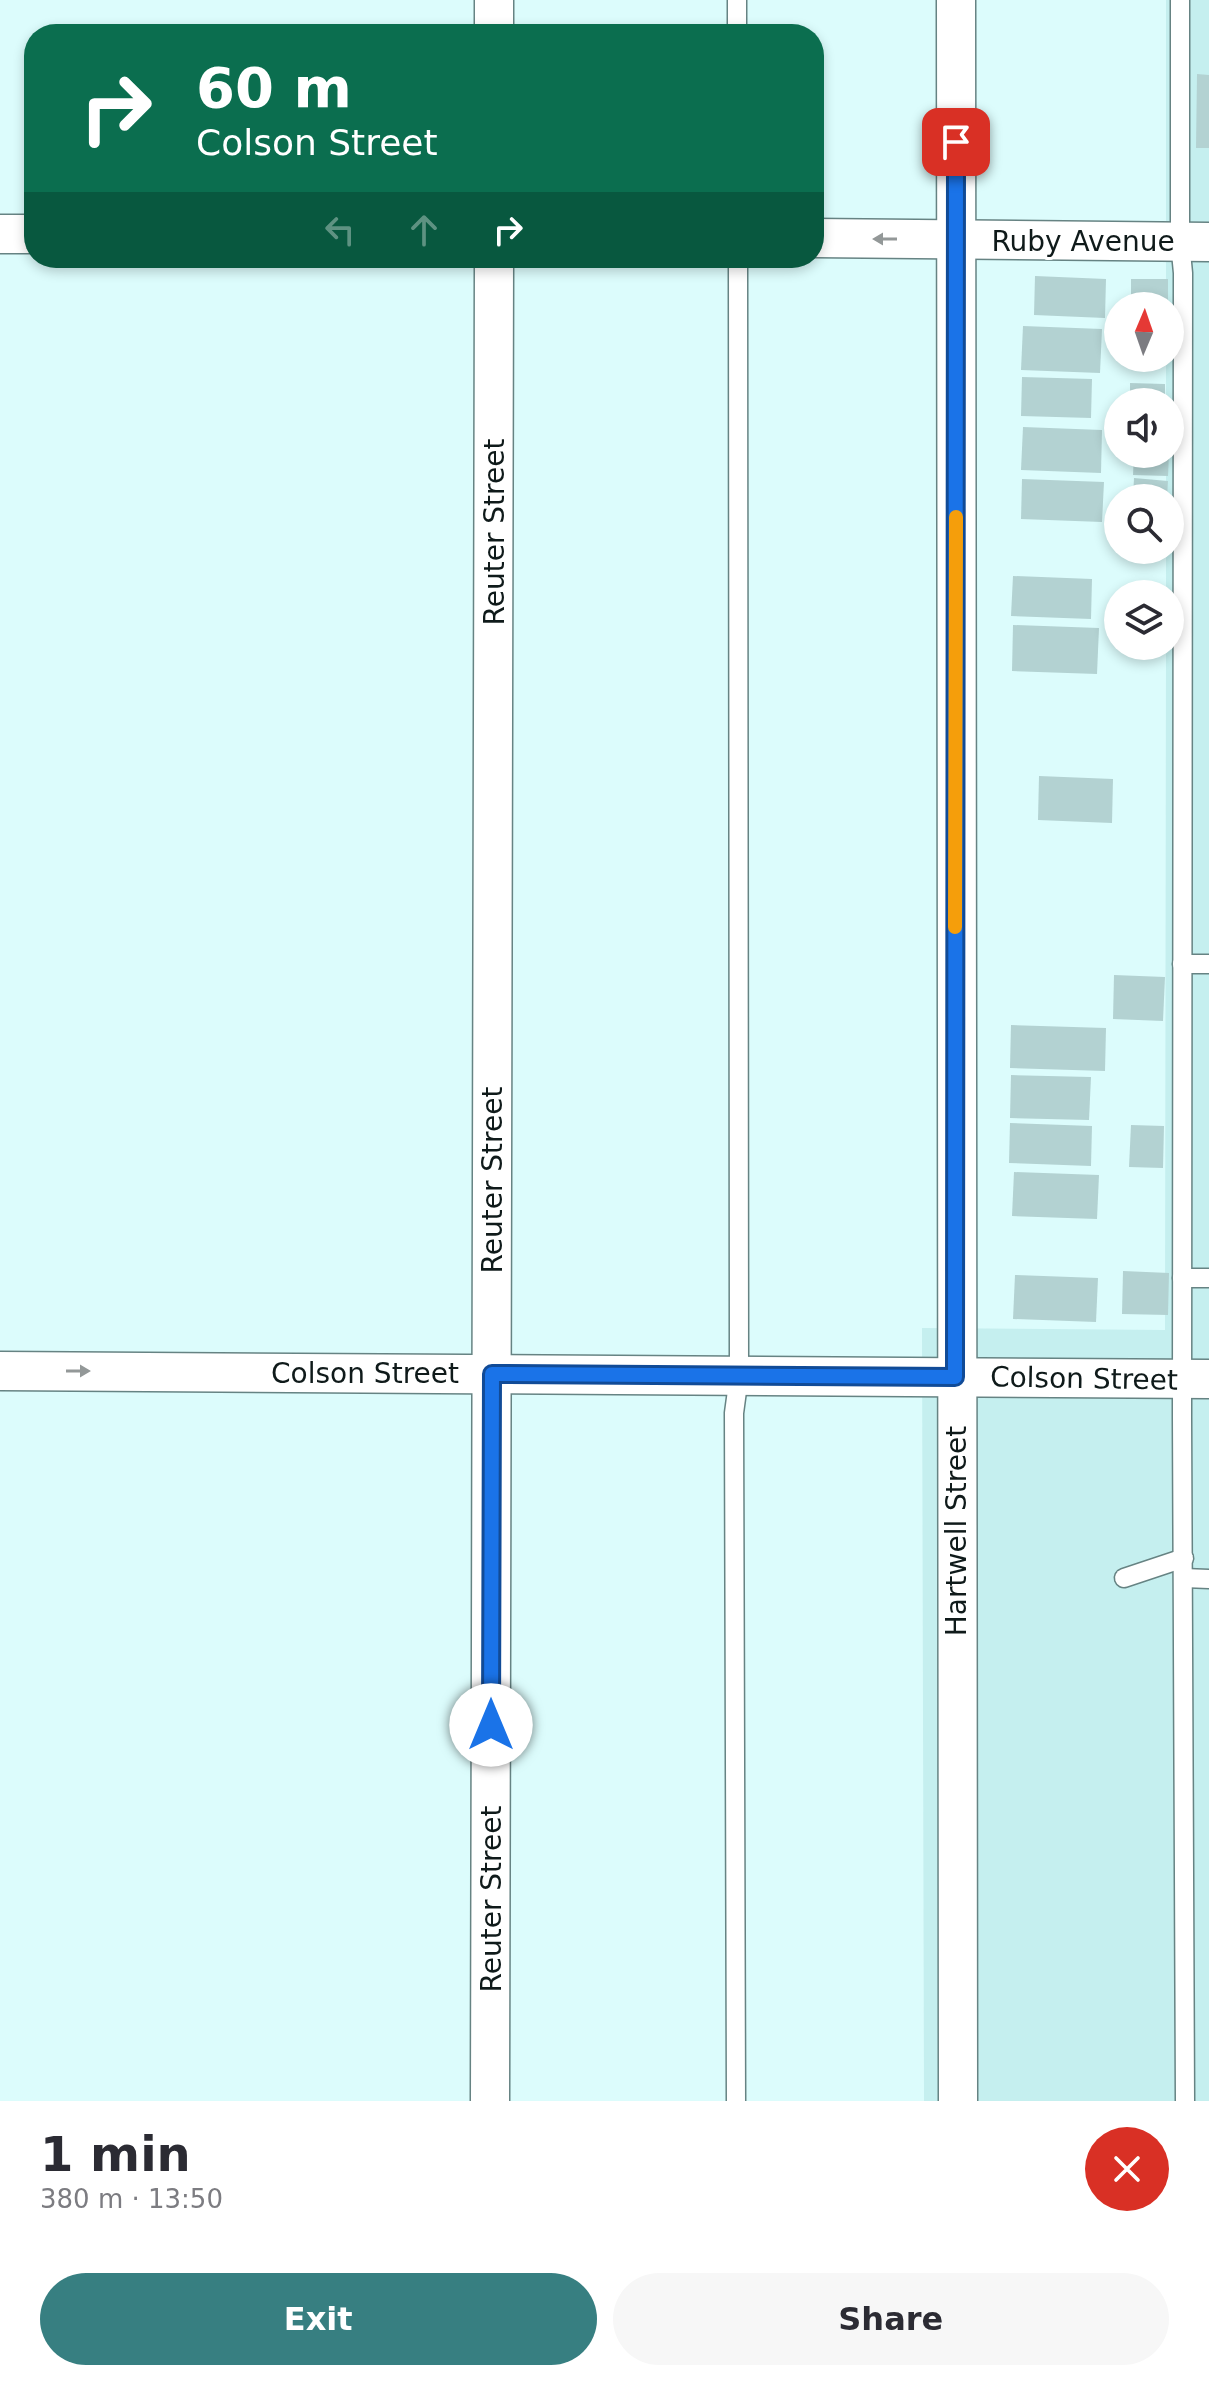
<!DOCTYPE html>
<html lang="en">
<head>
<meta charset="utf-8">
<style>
  body { margin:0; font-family:"DejaVu Sans",sans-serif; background:#f7f7f7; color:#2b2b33; height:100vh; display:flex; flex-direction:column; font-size:30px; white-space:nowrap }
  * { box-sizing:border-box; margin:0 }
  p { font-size:26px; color:#7c7c81 }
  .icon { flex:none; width:44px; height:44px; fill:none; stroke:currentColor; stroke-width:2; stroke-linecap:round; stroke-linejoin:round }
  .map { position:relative; height:2101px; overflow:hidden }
  .panel { display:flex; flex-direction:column; background:#fff; flex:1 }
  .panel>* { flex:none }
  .banner { position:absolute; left:24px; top:24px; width:800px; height:244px; border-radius:32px; box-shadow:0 4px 12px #0003; background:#0b6e4f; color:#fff; overflow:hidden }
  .needle { width:52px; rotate:2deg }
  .tools { position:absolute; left:1104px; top:292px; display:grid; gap:16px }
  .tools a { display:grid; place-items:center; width:80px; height:80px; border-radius:50%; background:#fff; box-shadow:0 4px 12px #0003; font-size:40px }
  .pin { position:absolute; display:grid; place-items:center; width:68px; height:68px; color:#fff; margin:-34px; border-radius:16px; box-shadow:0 4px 12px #0006 }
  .me { position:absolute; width:88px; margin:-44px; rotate:0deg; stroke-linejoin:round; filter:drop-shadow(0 0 6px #0008) }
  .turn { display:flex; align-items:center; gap:28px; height:168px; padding:0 40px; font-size:36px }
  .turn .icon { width:104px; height:104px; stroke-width:2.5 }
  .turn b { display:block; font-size:56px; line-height:68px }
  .lanes { display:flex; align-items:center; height:76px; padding:0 40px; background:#0003; justify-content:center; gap:40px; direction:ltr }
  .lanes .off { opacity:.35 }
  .round { display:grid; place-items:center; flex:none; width:84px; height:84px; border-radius:42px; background:#f7f7f7 }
  .overview { display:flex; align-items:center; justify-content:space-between; height:136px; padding:0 40px }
  h1 { font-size:48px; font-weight:700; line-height:60px }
  .cta { display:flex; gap:16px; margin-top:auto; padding:16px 40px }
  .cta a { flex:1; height:92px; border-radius:48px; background:#377f81; color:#fff; font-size:32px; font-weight:700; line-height:92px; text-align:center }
  .cta a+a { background:#f7f7f7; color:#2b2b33 }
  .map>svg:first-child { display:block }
</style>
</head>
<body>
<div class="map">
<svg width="1209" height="2101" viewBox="0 0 1209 2101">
  <rect width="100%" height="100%" fill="#dcfcfc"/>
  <polygon fill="#c5efef" points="1166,0 1209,0 1209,2101 924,2101 922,1328 1165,1330 1166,646 1170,646 1170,594 1166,594 1166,550 1170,550 1170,498 1166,498 1166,454 1170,454 1170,402 1166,402 1166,358 1170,358 1170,306 1166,306"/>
  <g fill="#b3d2d2">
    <polygon points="1197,74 1209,75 1209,148 1196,148"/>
    <polygon points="1035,276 1106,279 1105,318 1034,315"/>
    <rect x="1131" y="279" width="37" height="27"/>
    <polygon points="1023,326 1102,329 1100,373 1021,370"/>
    <polygon points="1022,377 1092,379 1091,418 1021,416"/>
    <polygon points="1130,383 1165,384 1165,402 1130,402"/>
    <polygon points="1023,427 1102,430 1101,473 1021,470"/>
    <polygon points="1134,454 1169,454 1168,476 1133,475"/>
    <polygon points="1134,478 1168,481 1167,498 1133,498"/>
    <polygon points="1022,479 1104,482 1102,522 1021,519"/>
    <polygon points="1013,576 1092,579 1091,619 1011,616"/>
    <polygon points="1124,586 1165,587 1165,594 1124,594"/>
    <polygon points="1013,625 1099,628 1097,674 1012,671"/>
    <polygon points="1039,776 1113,779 1112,823 1038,820"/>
    <polygon points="1114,975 1165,977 1163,1021 1113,1019"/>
    <polygon points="1011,1025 1106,1028 1105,1071 1010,1068"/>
    <polygon points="1011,1075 1091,1077 1089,1120 1010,1118"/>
    <polygon points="1010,1123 1092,1126 1091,1166 1009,1163"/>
    <polygon points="1131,1125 1164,1126 1163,1168 1129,1167"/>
    <polygon points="1014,1172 1099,1175 1097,1219 1012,1216"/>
    <polygon points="1123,1271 1169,1273 1168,1315 1122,1314"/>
    <polygon points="1015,1275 1098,1278 1096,1322 1013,1319"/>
  </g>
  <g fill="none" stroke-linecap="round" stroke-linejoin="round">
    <defs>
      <g id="lane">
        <polyline points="737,0 737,34"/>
        <polyline points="1180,0 1180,242 1183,273 1182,1417 1185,2101"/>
        <polyline points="1182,964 1209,964"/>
        <polyline points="1182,1278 1209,1278"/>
        <polyline points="1124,1578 1184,1558"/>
        <polyline points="1184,1578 1209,1579"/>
        <polyline points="736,2101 734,1413 739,1376 738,258"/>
      </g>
      <g id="street">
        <polyline points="956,0 958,2101"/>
        <polyline points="494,34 494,0"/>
        <polyline points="0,234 34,234"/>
        <polyline points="814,238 1209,242"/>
        <polyline points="0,1371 1209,1379"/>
        <polyline points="490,2101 494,258"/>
      </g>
    </defs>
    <use href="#lane" stroke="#668383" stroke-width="21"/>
    <use href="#street" stroke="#668383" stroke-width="41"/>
    <use href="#lane" stroke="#fff" stroke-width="18"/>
    <use href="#street" stroke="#fff" stroke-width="38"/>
  </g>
  <defs><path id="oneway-solid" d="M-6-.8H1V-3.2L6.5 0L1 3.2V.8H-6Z" transform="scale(2)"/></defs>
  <g fill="#939898">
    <use href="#oneway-solid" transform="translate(885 239) rotate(-180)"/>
    <use href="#oneway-solid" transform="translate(78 1371)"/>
  </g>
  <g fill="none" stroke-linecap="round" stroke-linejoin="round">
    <defs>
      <polyline id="route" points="491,1725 492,1374 955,1377 956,142"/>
    </defs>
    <use href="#route" stroke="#114b97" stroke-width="20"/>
    <use href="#route" stroke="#1a73e8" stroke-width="14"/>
    <polyline stroke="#f59e0b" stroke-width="14" points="955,927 956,517"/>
  </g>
  <g text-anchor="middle" stroke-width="6" stroke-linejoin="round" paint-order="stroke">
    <g font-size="28" fill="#0f1a1a" stroke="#fff">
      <text x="1083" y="251">Ruby Avenue</text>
      <text transform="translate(494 532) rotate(-90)" y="10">Reuter Street</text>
      <text transform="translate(492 1180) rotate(-90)" y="10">Reuter Street</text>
      <text x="365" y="1383">Colson Street</text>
      <text transform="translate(1084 1378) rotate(1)" y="10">Colson Street</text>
      <text transform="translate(956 1531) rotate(-90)" y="10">Hartwell Street</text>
      <text transform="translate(491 1899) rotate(-90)" y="10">Reuter Street</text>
    </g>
  </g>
</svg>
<div class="tools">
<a><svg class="needle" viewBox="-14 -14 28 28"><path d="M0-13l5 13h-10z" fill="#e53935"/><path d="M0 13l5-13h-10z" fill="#7c7c81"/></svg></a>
<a><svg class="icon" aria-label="sound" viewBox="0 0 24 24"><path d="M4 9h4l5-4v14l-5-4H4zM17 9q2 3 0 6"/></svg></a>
<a><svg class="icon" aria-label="search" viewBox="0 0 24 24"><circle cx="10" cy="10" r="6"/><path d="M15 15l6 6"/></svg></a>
<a><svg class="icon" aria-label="layers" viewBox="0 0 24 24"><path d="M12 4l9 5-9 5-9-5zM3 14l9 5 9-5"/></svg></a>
</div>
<div class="pin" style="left:956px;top:142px;background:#d93025"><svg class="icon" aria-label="arrive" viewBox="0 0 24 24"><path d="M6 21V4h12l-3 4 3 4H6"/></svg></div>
<svg class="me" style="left:491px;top:1725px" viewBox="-20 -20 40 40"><circle r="19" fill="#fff"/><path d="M0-13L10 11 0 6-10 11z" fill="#1a73e8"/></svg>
<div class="banner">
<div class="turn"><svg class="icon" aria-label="right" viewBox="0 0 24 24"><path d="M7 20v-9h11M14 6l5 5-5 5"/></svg><div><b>60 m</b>Colson Street</div></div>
<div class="lanes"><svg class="icon off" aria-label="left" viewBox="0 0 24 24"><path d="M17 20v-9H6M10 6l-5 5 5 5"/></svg><svg class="icon off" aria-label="ahead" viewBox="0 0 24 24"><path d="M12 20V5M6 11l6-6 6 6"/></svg><svg class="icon" aria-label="right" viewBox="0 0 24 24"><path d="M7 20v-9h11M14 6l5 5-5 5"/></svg></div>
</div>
</div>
<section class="panel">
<div class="overview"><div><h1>1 min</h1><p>380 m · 13:50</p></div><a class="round" style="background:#d93025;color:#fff"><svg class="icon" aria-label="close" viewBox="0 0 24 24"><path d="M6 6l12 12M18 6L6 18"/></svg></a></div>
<div class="cta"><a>Exit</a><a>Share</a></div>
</section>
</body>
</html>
